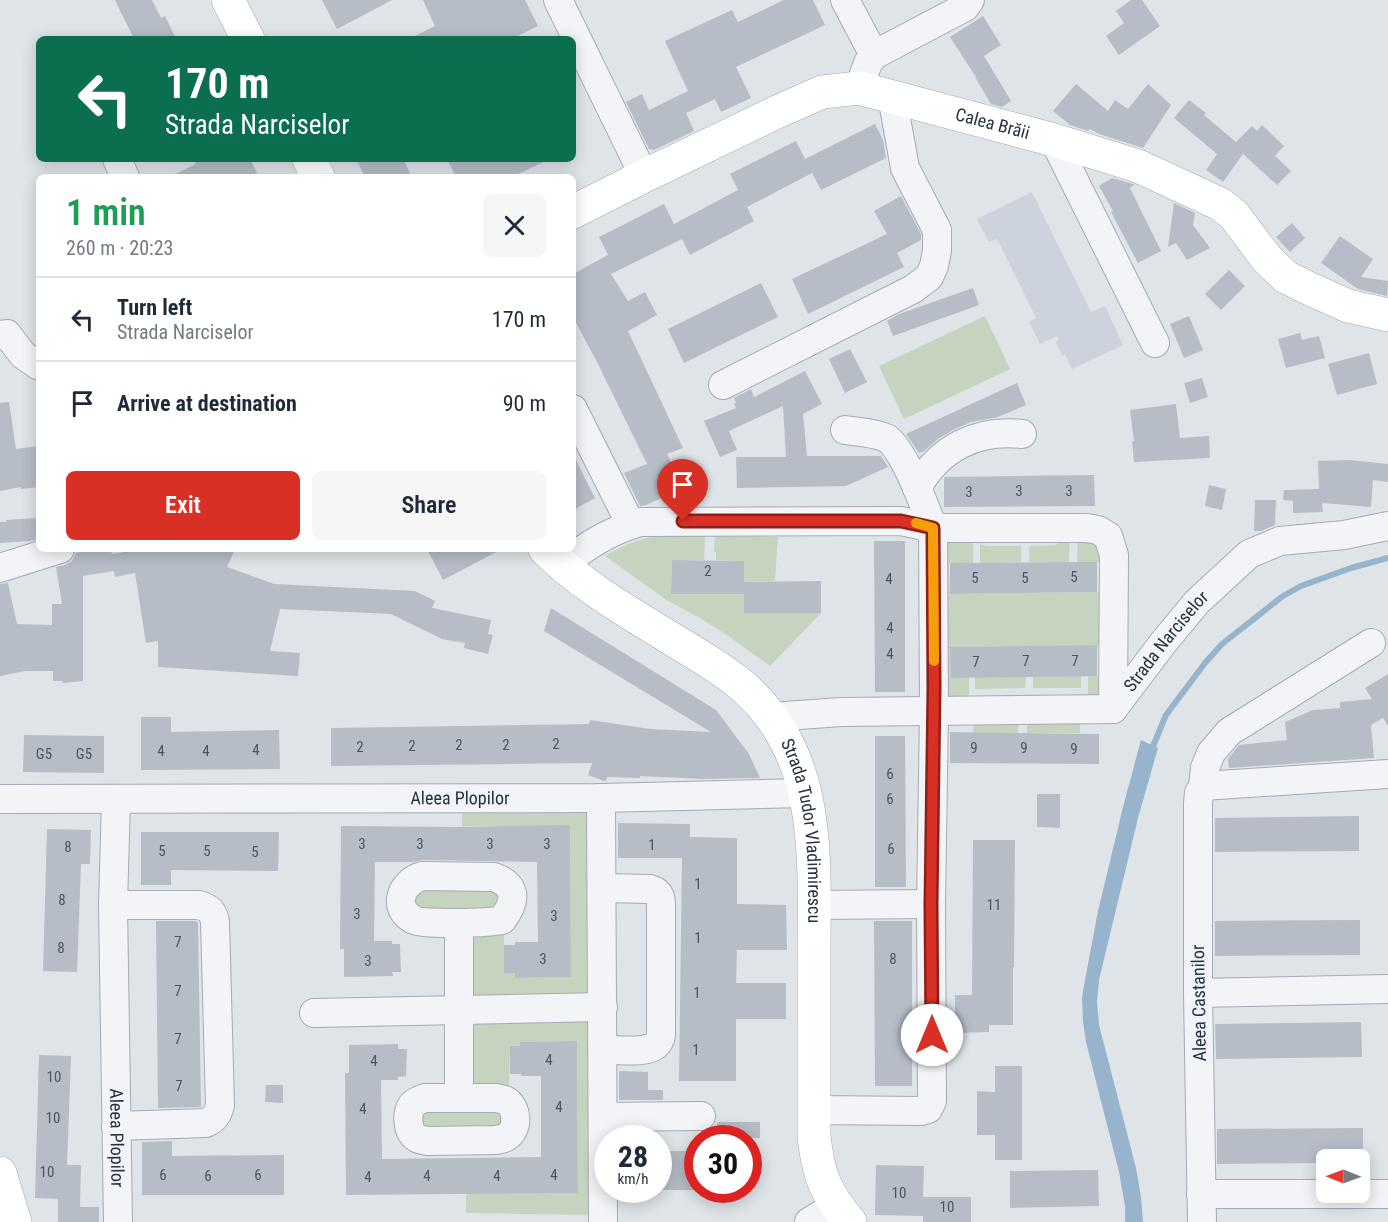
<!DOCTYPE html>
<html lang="en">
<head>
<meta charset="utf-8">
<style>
  body { margin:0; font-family:"Roboto Condensed",sans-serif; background:#f6f6f7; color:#1f2937; height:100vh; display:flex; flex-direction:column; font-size:22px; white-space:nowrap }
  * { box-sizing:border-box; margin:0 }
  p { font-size:20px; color:#747a83 }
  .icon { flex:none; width:33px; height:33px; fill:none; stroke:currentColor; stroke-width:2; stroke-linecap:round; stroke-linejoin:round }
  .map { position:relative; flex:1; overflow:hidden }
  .panel { position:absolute; left:36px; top:174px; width:540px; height:378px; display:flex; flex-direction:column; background:#fff; border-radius:9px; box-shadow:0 3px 15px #0003 }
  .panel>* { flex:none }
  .hud { position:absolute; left:36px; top:36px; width:540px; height:126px; border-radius:9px; box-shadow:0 3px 15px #0003; background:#0b6e4f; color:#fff; overflow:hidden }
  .needle { width:39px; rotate:271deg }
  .fabs { position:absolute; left:1316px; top:1149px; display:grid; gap:12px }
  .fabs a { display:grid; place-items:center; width:54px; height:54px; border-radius:9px; background:#fff; box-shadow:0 3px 15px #0003; font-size:30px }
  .speed { position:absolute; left:594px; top:1125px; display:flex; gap:12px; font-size:30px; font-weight:700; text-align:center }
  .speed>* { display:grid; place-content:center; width:78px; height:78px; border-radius:50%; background:#fff; box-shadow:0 3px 15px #0003; line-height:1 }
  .speed small { font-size:15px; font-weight:400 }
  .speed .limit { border:9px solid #d22; background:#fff; color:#111 }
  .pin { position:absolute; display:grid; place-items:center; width:51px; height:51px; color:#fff; margin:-62px -26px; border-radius:50% 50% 50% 0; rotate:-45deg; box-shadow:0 0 6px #0007 }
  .pin .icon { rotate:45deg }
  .me { position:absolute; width:66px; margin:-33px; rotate:0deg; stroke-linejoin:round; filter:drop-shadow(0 0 4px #0008) }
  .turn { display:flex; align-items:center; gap:21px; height:126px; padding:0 30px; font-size:27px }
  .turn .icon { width:78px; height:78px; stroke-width:2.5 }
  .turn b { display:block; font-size:42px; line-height:51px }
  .round { display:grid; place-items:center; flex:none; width:63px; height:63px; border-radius:9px; background:#f6f6f7 }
  .headline { display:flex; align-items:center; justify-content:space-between; height:102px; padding:0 30px }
  h1 { font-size:36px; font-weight:600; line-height:45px; color:#1e9e55 }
  .primary-button { display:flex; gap:12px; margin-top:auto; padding:12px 30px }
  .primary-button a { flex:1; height:69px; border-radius:9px; background:#d93025; color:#fff; font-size:24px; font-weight:600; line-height:69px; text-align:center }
  .primary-button a+a { background:#f6f6f7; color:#1f2937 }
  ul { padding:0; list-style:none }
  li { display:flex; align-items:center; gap:18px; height:84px; padding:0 30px; border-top:2px solid #e0e1e3 }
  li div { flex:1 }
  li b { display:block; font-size:22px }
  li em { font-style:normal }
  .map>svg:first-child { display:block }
</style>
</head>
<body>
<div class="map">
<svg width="1388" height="1222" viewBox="0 0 1388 1222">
  <rect width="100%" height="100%" fill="#dfe4e9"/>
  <polygon fill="#cdd3dc" points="1032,192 1091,312 1105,306 1123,345 1072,369 1065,355 1062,356 1056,342 1059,340 1057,336 1040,344 1029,322 1036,318 997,239 989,242 977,219"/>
  <g fill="#c6d4bf">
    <polygon points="985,316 1010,369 904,419 879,366"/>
    <path d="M657 536H705L704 560H672L671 594H744V613H821L770 666 727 635 700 618 668 601 605 556C622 546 637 539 657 536Z"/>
    <polygon points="715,536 778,537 775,581 744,582 744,561 716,560 716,552 714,552"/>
    <polygon points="973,536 973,563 949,563 950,594 1100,592 1100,562 1077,562 1078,536 1101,540 1108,694 1088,701 1088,676 1101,676 1101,645 951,647 951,677 969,677 969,703 947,703 943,542"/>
    <polygon points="1070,536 1069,562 1029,562 1029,546 1056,545 1063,539"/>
    <polygon points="980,543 983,545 988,546 1021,546 1021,562 980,563"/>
    <polygon points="1026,676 1025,688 975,689 975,677"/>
    <rect x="1033" y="676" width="48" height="12"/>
    <polygon points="973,716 1019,716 1018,733 973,733"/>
    <rect x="1027" y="716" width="53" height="17"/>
    <polygon points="462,805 588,811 591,998 470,1002 464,938 504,929 504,973 515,973 515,978 571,977 570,826 462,826"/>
    <polygon points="494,882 505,908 423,917 410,893 412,889"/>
    <polygon points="594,1018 590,1214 584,1215 466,1213 466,1193 578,1193 577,1041 521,1042 520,1046 510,1046 509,1093 474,1093 467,1024"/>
    <polygon points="495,1101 507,1125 430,1136 415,1111"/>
  </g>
  <polygon fill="#97b4cc" points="1141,740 1158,748 1138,818 1099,980 1097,1002 1099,1025 1136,1168 1141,1197 1143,1222 1125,1222 1125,1206 1119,1172 1086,1042 1083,1022 1082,998 1085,980 1098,911 1124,803"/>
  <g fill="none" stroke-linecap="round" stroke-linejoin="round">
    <polyline stroke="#97b4cc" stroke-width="6" points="1151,751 1166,715 1205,663 1222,644 1283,596 1301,586 1351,568 1388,558"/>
  </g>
  <g fill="#b6bdc7">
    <polygon points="115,0 152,0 161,18 165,16 176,39 134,39"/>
    <polygon points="322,0 392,0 337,29"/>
    <polygon points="423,0 525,0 538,26 512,39 409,39 435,26"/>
    <polygon points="784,0 813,0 825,25 736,67 751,98 721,112 715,99 686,113 694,131 654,150 649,149 626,102 642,94 649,110 688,91 665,41 732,10 738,22"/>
    <polygon points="1131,0 1142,0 1160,26 1119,55 1106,36 1124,23 1116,11"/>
    <polygon points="983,16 1001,45 984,56 1011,101 1002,107 991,104 975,77 976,77 950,37"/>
    <polygon points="1076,84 1108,111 1115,100 1128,109 1148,84 1171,105 1143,148 1099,134 1090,129 1088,131 1070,125 1053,111"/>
    <polygon points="1189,100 1206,113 1204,115 1236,142 1252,126 1257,131 1262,125 1284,146 1275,156 1291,171 1277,185 1243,154 1223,182 1206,170 1217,154 1174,118"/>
    <polygon points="875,124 883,140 886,158 821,190 812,173 747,207 754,221 690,255 682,239 611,274 628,301 645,292 657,315 628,331 683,448 667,454 683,488 646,505 640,506 624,473 647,464 597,362 573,317 573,274 608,255 599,237 664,204 674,224 738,190 730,174 796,141 805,159"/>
    <polygon points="193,159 250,159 259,177 169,177 196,164"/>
    <polygon points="356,159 403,159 412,177 365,177"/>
    <polygon points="447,159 550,159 512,177 456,177"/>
    <polygon points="1112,178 1133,184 1134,185 1130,188 1161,251 1138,263 1111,212 1113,211 1099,186"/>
    <polygon points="901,196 921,234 921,240 897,253 904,267 808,314 792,279 887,234 874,211"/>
    <polygon points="1174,203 1195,213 1193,225 1210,248 1187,260 1176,243 1168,247"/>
    <polygon points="1292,223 1305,238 1290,252 1276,237"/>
    <polygon points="1340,236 1373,259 1361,277 1388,281 1387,296 1358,289 1321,263"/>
    <polygon points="1229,270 1245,286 1221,310 1205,294"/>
    <polygon points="761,283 778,317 684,363 668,329"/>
    <polygon points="973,288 979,305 893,336 887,321 899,314"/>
    <polygon points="1189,316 1203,350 1184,358 1170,324"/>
    <polygon points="1300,333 1302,340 1319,336 1325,358 1286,368 1278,339"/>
    <polygon points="850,349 867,382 845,393 829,359"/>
    <polygon points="1369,353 1377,384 1337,395 1328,364"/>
    <polygon points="805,371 822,404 803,414 807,456 881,456 888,467 846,486 737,488 736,457 786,457 783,406 729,431 737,450 720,457 704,421 736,408 734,404 736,403 734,398 751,389 754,397"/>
    <polygon points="1202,378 1208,397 1190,403 1184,383"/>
    <polygon points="1017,383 1026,405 998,417 971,422 955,429 939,438 924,451 919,453 906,434"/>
    <polygon points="9,402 16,449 39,446 39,487 21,489 21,487 0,491 0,403"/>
    <polygon points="1176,404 1180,438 1209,436 1210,458 1134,462 1132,441 1134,441 1130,410"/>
    <polygon points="573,454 595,498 573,510"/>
    <polygon points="1350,460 1388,464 1388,482 1373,480 1371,507 1322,503 1323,512 1293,513 1293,501 1283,500 1284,490 1319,489 1318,461"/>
    <polygon points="1094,475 1095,506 944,507 944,479 945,477"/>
    <polygon points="1209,485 1226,489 1222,510 1205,506"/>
    <polygon points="1255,500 1276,500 1275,525 1261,531 1254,531"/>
    <polygon points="36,518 38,539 30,541 0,543 0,522 6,522 6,520"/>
    <polygon points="874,541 905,541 905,692 875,692"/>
    <polygon points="95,549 111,549 112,554 141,549 235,549 227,567 274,584 415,591 435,601 432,608 491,620 488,634 493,635 488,654 464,648 465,643 442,639 391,614 280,609 270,651 300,653 298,676 158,667 158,641 146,643 135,573 115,577 114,571 83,576 83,681 62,683 63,681 53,681 53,671 25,671 0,676 0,584 8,583 17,624 52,625 52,604 62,604 56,567 65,565 72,561 76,553"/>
    <polygon points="427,549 502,549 443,580"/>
    <polygon points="672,560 744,561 744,582 821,581 821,613 744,613 744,594 671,594"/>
    <polygon points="1077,562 1097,562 1097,592 950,594 950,563"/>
    <polygon points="551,608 716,710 749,754 760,778 702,779 640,776 640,778 607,777 606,781 604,781 588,775 592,763 331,766 331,728 589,724 590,720 650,729 711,732 544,631"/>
    <polygon points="1097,645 1097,676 951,678 950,647"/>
    <polygon points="1388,674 1388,726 1383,718 1371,725 1374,758 1229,768 1228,759 1239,745 1287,740 1285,722 1313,710 1340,708 1340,702 1372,699 1365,688"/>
    <polygon points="141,717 171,717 171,732 279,730 280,769 141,770"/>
    <polygon points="950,732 1099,734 1099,764 950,763"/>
    <polygon points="24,735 104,736 104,773 23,772"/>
    <polygon points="875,736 905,736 906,887 875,887"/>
    <polygon points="1037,794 1060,794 1060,828 1037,827"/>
    <polygon points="1359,816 1359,851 1215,852 1215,818"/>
    <polygon points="618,823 690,824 690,837 737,838 737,904 786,905 787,950 737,950 736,983 786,983 786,1019 736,1019 736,1081 679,1081 682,858 618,858"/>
    <polygon points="570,825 571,977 515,978 515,973 504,973 504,945 515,945 515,942 538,942 537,862 422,860 413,862 375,862 374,941 392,941 392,944 400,944 401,972 392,972 393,976 344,977 344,949 340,949 341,826 457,827"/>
    <polygon points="47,829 91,830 90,864 81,864 77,972 43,971"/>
    <polygon points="141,832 279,832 278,871 171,870 171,885 141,885"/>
    <polygon points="973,840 1015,840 1014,967 1013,967 1013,1025 989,1025 989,1032 955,1033 955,995 972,995"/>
    <polygon points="1360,920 1360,955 1215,956 1215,921"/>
    <polygon points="156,921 196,921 198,923 201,1107 158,1108"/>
    <polygon points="874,921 912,921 912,1086 875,1086"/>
    <polygon points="1361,1022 1362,1057 1216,1059 1215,1024"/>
    <polygon points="577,1041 578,1193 346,1195 345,1073 349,1073 349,1045 398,1044 398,1049 407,1049 406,1076 398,1077 398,1080 381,1080 382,1159 541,1157 541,1076 521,1076 521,1074 510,1074 510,1046 520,1046 520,1042"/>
    <polygon points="39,1055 71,1056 67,1165 81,1165 80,1207 99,1207 99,1222 58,1222 58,1199 35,1198"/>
    <polygon points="995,1066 1022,1066 1022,1160 995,1160 995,1135 977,1135 977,1091 995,1092"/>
    <polygon points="619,1071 648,1072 648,1090 663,1090 663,1100 619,1100"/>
    <polygon points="266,1085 283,1085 283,1103 265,1102"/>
    <rect x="717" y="1122" width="43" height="16"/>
    <polygon points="1363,1128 1363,1160 1326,1160 1326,1163 1217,1164 1217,1129"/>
    <polygon points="172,1141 172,1156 284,1155 284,1195 142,1195 142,1142"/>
    <rect x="658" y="1151" width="40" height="39"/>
    <polygon points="876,1165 924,1166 923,1197 971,1197 971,1222 923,1222 923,1216 875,1215"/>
    <polygon points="1098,1170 1099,1206 1010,1208 1010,1171"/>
  </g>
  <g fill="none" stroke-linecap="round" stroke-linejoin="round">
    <defs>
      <g id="minor">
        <polyline points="558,0 644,176"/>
        <polyline points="845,0 874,55"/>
        <polyline points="859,88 868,63 874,55 965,7 970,0"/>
        <polyline points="1054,140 1155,343"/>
        <polyline points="117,159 125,177"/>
        <polyline points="0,335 7,334 23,355 39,366"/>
        <polyline points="723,385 913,289 929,277 934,266 937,251 937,230 905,168 892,96"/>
        <polyline points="573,409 631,525"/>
        <path d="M845 430C858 432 873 432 886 438 902 445 926 509 933 528H1087L1098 530 1108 536 1114 555 1113 709"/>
        <path d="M917 488C939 448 977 429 1022 434"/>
        <path d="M562 565C589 544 608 532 640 522L901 521 933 528 934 711 931 904 932 1101 928 1109 921 1111 814 1110"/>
        <polyline points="0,568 60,549"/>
        <path id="s1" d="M1113 709 1163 643 1197 602 1249 554 1280 541 1344 535 1388 526"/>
        <polyline points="771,717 841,712 1113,709"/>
        <polyline points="1203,786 1388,774"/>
        <polyline points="601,798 603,1222"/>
        <path id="s2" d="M0 799 601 798 806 793"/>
        <path id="s3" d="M116 800 113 905 118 1222"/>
        <path d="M422 876 494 877C518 886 516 902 502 920 490 923 424 925 414 920 391 909 401 882 422 876Z"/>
        <path d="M602 888 650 889C658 891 661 896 661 905V1035C660 1039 660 1041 657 1044 649 1054 616 1050 603 1049"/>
        <path d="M113 905H199C209 908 213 911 215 922L220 1105C218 1114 215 1119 206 1123L116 1126"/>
        <polyline points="814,905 931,904"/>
        <polyline points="1198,993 1388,989"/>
        <polyline points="314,1013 603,1007"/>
        <polyline points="459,1097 459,923"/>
        <path d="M425 1098H496C499 1099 502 1099 505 1100 518 1107 519 1130 506 1137 503 1139 500 1139 497 1140L427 1141C423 1140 420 1140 417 1138 407 1132 406 1114 412 1105 416 1101 420 1100 425 1098Z"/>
        <polyline points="603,1117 701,1116"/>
        <polyline points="1201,1194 1388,1194"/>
        <polyline points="809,1222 836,1205"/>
        <polyline points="1202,1222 1198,993 1198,803 1199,793 1203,786 1205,768 1211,753 1229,732 1371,643"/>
      </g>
      <g id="major">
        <polyline points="228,0 248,39"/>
        <polyline points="309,159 318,177"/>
        <path id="s4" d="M573 212 644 176 777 112 822 92 859 88 1054 140 1138 166 1220 204 1234 215 1267 259 1286 277 1308 288 1348 306 1388 315"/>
        <path id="s5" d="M545 549C583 587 630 613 675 641 697 654 719 667 739 683 823 752 814 857 814 954 814 1015 814 1075 814 1136 818 1174 825 1193 850 1222"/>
        <polyline points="0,1173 15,1222"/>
      </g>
    </defs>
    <use href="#minor" stroke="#a4abb4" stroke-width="30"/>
    <use href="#major" stroke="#9da9b6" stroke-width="34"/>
    <use href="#minor" stroke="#f2f4f7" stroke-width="28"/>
    <use href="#major" stroke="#fff" stroke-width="33"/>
  </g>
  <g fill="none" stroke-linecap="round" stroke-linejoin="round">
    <defs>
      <polyline id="route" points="683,521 901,521 933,528 934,688 931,904 932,1035"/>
    </defs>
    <use href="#route" stroke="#8d1f18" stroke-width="15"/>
    <use href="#route" stroke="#d93025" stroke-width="10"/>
    <polyline stroke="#f59e0b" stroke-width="10" points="916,523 933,528 934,661"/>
  </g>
  <g text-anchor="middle" stroke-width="4.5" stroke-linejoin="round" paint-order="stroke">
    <g font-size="15" fill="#4a5563">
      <text x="1019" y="496">3</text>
      <text x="1069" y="496">3</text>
      <text x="969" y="497">3</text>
      <text x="708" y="576">2</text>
      <text x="1074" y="582">5</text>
      <text x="975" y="583">5</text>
      <text x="1025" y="583">5</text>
      <text x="889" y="584">4</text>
      <text x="890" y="633">4</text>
      <text x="890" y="659">4</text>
      <text x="1026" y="666">7</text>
      <text x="1075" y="666">7</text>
      <text x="976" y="667">7</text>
      <text x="556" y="749">2</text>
      <text x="459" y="750">2</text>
      <text x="506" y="750">2</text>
      <text x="412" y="751">2</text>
      <text x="360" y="752">2</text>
      <text x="974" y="753">9</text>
      <text x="1024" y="753">9</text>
      <text x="1074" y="754">9</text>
      <text x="256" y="755">4</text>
      <text x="161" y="756">4</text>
      <text x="206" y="756">4</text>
      <text x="44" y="759">G5</text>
      <text x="84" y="759">G5</text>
      <text x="890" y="779">6</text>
      <text x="890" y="804">6</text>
      <text x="362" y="849">3</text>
      <text x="420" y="849">3</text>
      <text x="490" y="849">3</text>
      <text x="547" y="849">3</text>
      <text x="652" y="850">1</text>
      <text x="68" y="852">8</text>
      <text x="891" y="854">6</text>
      <text x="162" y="856">5</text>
      <text x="207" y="856">5</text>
      <text x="255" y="857">5</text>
      <text x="698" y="889">1</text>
      <text x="62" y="905">8</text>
      <text x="994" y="910">11</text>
      <text x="357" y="919">3</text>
      <text x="554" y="921">3</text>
      <text x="698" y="943">1</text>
      <text x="178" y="947">7</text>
      <text x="61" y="953">8</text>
      <text x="543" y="964">3</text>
      <text x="893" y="964">8</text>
      <text x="368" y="966">3</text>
      <text x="178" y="996">7</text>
      <text x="697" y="998">1</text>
      <text x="178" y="1044">7</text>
      <text x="696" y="1055">1</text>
      <text x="549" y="1065">4</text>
      <text x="374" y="1066">4</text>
      <text x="54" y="1082">10</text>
      <text x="179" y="1091">7</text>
      <text x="559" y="1112">4</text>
      <text x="363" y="1114">4</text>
      <text x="53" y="1123">10</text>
      <text x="47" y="1177">10</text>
      <text x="163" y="1180">6</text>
      <text x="258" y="1180">6</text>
      <text x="554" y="1180">4</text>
      <text x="208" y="1181">6</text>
      <text x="427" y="1181">4</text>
      <text x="497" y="1181">4</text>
      <text x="368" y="1182">4</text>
      <text x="899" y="1198">10</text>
      <text x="947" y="1212">10</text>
    </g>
    <g font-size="18" fill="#263242" stroke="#eff2f7">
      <text dy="6" stroke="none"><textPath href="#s4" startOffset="452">Calea Brăii</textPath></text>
      <text dy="6" stroke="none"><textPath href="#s1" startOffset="86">Strada Narciselor</textPath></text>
      <text dy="6" stroke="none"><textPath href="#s2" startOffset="460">Aleea Plopilor</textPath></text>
      <text dy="6" stroke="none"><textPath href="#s5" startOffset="404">Strada Tudor Vladimirescu</textPath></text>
      <text transform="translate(1199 1003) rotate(-91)" y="6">Aleea Castanilor</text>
      <text dy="6" stroke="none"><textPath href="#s3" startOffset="338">Aleea Plopilor</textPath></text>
    </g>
  </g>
</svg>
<div class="fabs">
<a><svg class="needle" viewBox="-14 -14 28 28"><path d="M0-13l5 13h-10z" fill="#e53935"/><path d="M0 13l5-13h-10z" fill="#747a83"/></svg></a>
</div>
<div class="speed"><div>28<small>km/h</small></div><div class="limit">30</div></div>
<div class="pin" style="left:683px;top:521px;background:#d93025"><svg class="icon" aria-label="arrive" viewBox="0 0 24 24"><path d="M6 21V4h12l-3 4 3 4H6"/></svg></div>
<svg class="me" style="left:932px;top:1035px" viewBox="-20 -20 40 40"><circle r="19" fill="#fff"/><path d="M0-13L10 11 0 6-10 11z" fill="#d93025"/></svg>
<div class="hud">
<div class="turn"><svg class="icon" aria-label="left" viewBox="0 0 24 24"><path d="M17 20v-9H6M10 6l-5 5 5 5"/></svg><div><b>170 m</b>Strada Narciselor</div></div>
</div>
<section class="panel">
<div class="headline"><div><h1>1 min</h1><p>260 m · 20:23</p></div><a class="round"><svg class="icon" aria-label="close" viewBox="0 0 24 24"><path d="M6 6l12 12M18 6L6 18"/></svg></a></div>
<ul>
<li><svg class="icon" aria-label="left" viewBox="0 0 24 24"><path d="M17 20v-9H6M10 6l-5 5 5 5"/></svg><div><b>Turn left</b><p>Strada Narciselor</p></div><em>170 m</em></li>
<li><svg class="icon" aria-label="arrive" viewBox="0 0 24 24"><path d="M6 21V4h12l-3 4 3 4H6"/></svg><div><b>Arrive at destination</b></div><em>90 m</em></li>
</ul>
<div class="primary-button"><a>Exit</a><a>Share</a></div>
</section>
</div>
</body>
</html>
